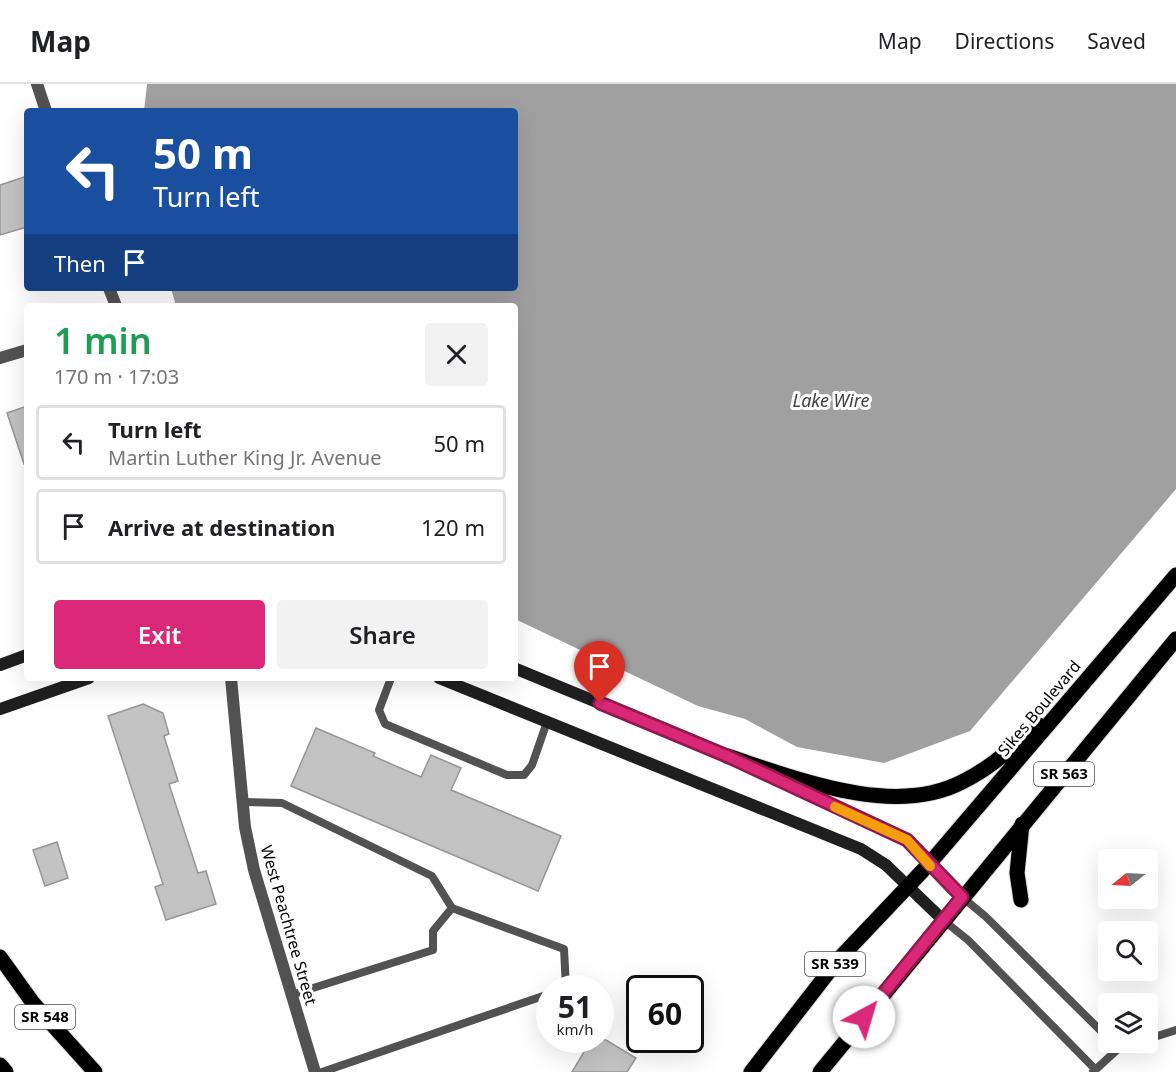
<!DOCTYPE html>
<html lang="en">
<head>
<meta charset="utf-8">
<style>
  body { margin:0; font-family:"Noto Sans",sans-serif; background:#f2f2f2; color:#202124; height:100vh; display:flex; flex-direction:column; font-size:22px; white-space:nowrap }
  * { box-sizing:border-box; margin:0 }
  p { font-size:20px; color:#757577 }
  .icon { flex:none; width:33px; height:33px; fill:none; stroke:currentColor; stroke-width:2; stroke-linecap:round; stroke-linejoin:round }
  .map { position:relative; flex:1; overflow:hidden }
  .details { position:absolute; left:24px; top:219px; width:494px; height:378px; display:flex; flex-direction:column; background:#fff; border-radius:6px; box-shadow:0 6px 24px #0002 }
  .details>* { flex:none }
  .hud { position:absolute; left:24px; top:24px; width:494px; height:183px; border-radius:6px; box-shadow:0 6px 24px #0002; background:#1a4fa0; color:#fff; overflow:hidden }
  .needle { width:39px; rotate:252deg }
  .buttons { position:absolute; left:1098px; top:765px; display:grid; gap:12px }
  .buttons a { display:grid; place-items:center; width:60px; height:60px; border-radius:6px; background:#fff; box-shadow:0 6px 24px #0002; font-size:30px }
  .speed { position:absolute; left:536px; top:891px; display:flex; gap:12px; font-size:30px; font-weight:700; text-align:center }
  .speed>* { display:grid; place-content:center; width:78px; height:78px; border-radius:50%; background:#fff; box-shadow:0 6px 24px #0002; line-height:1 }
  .speed small { font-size:15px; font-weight:400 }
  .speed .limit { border:3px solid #111; border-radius:9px; background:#fff; color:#111 }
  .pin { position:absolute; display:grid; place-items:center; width:51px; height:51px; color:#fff; margin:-62px -26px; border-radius:50% 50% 50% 0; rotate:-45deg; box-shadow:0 0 6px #0007 }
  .pin .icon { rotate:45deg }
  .me { position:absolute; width:66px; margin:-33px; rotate:39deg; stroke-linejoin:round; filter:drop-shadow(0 0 4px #0008) }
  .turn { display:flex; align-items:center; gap:21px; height:126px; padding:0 30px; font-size:27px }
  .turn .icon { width:78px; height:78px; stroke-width:2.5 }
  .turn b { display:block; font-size:42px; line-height:51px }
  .then { display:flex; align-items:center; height:57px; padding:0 30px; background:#0003; gap:12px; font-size:22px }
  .round { display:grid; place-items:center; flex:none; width:63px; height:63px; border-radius:6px; background:#f2f2f2 }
  .headline { display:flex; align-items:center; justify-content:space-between; height:102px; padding:0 30px }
  h1 { font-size:36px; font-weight:600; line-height:45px; color:#1e9e55 }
  .button { display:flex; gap:12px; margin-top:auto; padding:12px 30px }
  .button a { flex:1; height:69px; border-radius:6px; background:#db2777; color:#fff; font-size:24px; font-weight:600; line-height:69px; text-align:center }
  .button a+a { background:#f2f2f2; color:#202124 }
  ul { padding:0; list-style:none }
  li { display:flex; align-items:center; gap:18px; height:75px; margin:0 12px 9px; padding:0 18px; border:3px solid #e0e0e0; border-radius:6px }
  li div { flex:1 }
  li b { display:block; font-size:22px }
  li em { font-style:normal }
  header { display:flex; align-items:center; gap:36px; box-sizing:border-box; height:84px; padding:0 30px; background:#fff; border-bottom:2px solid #e0e0e0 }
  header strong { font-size:28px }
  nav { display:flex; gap:33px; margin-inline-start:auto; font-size:21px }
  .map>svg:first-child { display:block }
</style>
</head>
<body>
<header>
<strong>Map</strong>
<nav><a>Map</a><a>Directions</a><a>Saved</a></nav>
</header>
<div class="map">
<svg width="1176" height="988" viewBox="0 0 1176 988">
  <rect width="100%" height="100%" fill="#fff"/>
  <polygon fill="#a0a0a0" points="147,0 1176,0 1176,405 970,647 884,679 797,663 745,635 698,622 515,535 514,222 176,222 171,204 514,204 514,27 144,27"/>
  <g fill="#c2c2c2" stroke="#969696" stroke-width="1.5">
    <polygon points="27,92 27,143 0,151 0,101"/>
    <polygon points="27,322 27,379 24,380 7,329"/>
    <polygon points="143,620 163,629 169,650 164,652 178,697 169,700 198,789 206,787 216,820 166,836 155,803 163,800 108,632"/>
    <polygon points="316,644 375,669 373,672 421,693 431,671 461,684 451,706 561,752 538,807 291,702"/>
    <polygon points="57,758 68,794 45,802 33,766"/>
    <polygon points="591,956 606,956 636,974 627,988 572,988"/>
  </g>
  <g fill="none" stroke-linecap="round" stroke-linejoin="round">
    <defs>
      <g id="primary">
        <path d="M727 672C795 694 893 734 962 698 991 684 1015 661 1039 641"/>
        <polyline points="1021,816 1017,789 1022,740"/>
        <polyline points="0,873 33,919 95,988"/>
        <polyline points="0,981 6,988"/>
        <polyline points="751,988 838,876 929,780 1176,491"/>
        <polyline points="820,988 1176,555"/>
      </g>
    </defs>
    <use href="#primary" stroke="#dbdbdb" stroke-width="17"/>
    <g stroke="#525252" stroke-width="8">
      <polyline points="391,594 379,626 385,640 507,691 524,691 532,681 547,638"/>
      <polyline points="243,718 282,719 432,792 452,824"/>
      <polyline points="962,813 985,832 1108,954"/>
      <polyline points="943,836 968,856 1095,985"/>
      <polyline points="291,911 433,866 433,847 452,824 564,865 566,904"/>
      <polyline points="1148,955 1176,946"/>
      <polyline points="322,988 549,910"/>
      <polyline points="1093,988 1119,964 1137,958"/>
    </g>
    <g stroke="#525252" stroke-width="12">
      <polyline points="37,0 46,27"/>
      <polyline points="109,204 116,222"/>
      <polyline points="0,274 27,266"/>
      <polyline points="231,594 245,743 254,786 315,988"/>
    </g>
    <g stroke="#1f1f1f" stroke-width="12">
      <polyline points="0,581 27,571"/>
      <polyline points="514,584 735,675"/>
      <polyline points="439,594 861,765 886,781 943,836"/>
      <polyline points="0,625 89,594"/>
      <polyline points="770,692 907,756 962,813"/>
    </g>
    <use href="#primary" stroke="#000" stroke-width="15"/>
  </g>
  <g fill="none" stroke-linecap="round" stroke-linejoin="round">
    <defs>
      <polyline id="route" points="600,619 727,672 907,756 962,813 864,933"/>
    </defs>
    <use href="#route" stroke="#8e194d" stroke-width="15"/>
    <use href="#route" stroke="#db2777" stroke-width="10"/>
    <polyline stroke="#f59e0b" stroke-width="10" points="835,723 907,756 930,782"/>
  </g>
  <g text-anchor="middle" stroke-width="6" stroke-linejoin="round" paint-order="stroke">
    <g fill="#fff" stroke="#4c4c4c" stroke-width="1.5">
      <rect x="1034" y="678" width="60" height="24" rx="4.5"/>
      <rect x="805" y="868" width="60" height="24" rx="4.5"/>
      <rect x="15" y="921" width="60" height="24" rx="4.5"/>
    </g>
    <g font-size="15" font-weight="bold" fill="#000">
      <text x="1064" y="695">SR 563</text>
      <text x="835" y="885">SR 539</text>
      <text x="45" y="938">SR 548</text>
    </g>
    <g font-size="16" fill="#000" stroke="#fff">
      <text transform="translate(1039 624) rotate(-50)" y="6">Sikes Boulevard</text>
      <text transform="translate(289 841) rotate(74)" y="6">West Peachtree Street</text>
    </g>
    <g font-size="18" font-style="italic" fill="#414141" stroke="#fff">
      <text x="831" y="323">Lake Wire</text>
    </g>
  </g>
</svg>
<div class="buttons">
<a><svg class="needle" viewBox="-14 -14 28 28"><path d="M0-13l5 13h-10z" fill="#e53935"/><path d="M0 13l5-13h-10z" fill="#757577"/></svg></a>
<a><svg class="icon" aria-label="search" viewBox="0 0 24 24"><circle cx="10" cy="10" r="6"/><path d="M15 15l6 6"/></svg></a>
<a><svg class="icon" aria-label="layers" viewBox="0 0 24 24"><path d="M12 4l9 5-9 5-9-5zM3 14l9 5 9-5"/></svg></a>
</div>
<div class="speed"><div>51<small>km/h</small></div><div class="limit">60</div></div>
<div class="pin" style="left:600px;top:619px;background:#d93025"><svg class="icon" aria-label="arrive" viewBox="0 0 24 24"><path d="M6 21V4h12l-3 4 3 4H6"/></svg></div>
<svg class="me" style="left:864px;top:933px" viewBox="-20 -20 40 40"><circle r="19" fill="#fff"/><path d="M0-13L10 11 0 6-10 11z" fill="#db2777"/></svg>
<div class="hud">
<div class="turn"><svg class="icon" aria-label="left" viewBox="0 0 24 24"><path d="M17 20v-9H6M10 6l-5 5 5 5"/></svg><div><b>50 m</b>Turn left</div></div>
<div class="then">Then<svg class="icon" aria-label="arrive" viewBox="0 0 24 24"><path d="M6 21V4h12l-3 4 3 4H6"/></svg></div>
</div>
<section class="details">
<div class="headline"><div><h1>1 min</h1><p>170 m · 17:03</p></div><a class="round"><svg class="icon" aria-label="close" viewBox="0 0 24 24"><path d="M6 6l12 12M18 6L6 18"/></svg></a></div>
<ul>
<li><svg class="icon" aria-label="left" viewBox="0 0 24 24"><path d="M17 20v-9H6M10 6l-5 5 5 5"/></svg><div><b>Turn left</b><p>Martin Luther King Jr. Avenue</p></div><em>50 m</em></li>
<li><svg class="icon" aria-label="arrive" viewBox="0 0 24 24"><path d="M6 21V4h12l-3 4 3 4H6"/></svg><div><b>Arrive at destination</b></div><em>120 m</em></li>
</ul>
<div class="button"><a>Exit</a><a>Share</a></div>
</section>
</div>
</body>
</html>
